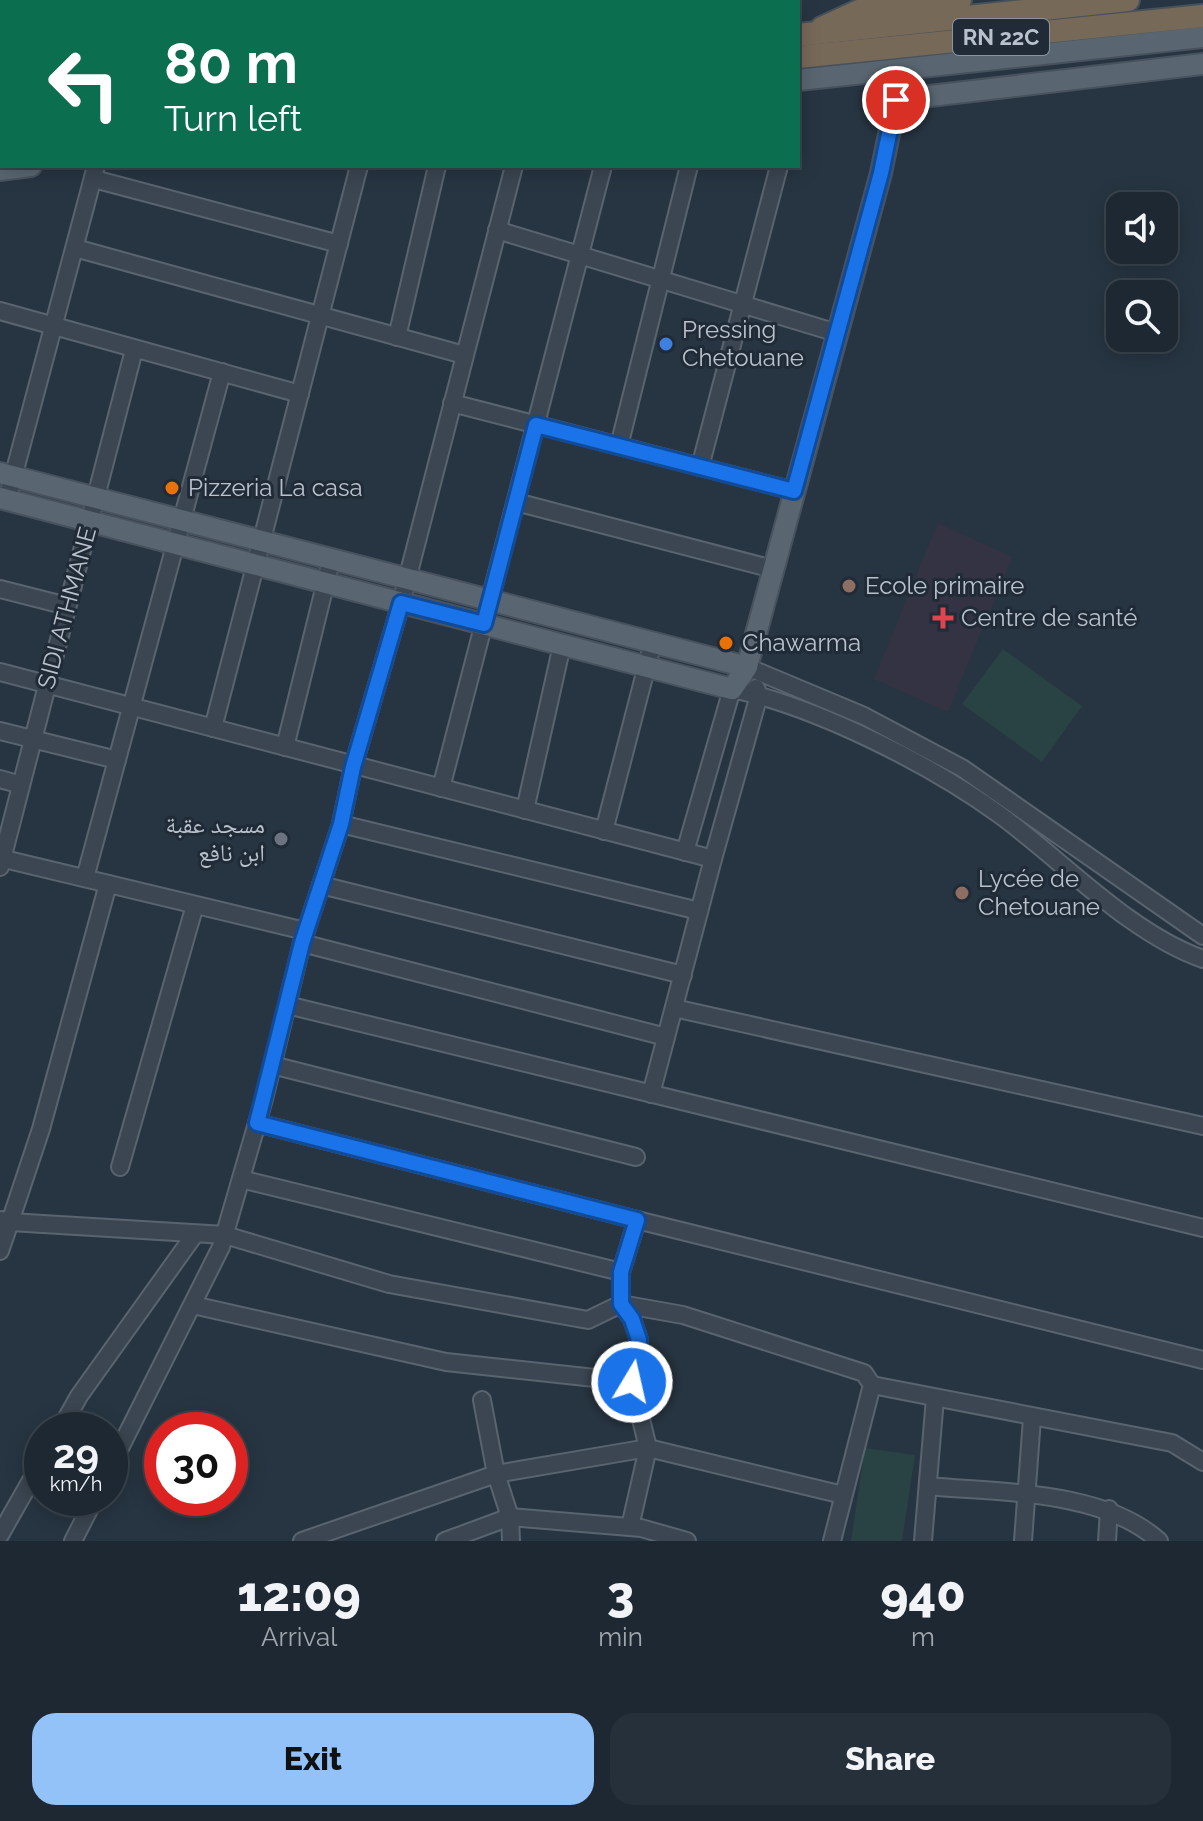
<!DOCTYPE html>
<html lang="en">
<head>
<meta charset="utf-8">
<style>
  body { margin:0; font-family:Raleway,"Noto Naskh Arabic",sans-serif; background:#25303a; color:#f1f3f6; height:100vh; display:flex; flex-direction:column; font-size:30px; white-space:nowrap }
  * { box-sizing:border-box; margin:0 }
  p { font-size:26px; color:#a0a6ac }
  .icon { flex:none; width:44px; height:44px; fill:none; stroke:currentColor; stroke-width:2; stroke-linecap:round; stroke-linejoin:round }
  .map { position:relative; height:1541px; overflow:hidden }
  .panel { display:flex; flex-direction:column; background:#1d2832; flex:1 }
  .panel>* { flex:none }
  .top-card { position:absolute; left:0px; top:0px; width:800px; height:168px; box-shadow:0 4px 20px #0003,0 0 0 2px #3b444d; background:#0b6e4f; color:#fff; overflow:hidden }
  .buttons { position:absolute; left:1106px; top:192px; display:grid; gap:16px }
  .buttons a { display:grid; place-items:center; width:72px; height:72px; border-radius:16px; background:#1d2832; box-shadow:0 4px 20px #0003,0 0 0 2px #3b444d; font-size:40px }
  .speed { position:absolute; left:24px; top:1412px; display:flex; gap:16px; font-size:40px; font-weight:700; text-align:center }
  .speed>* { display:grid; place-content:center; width:104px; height:104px; border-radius:50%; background:#1d2832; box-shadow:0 4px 20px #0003,0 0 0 2px #3b444d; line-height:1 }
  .speed small { font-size:20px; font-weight:400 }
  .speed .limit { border:12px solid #d22; background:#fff; color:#111 }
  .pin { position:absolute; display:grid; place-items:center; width:68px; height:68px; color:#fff; margin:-34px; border:4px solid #fff; border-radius:50%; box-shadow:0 2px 8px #0007 }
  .me { position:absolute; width:88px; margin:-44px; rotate:9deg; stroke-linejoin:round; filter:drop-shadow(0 0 6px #0008) }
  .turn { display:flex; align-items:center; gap:28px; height:168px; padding:0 32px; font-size:36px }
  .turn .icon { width:104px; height:104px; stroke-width:2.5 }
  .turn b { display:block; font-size:56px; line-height:68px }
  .eta { display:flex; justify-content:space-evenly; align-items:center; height:136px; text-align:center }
  .eta b { font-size:48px; font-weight:800; line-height:56px }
  .primary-button { display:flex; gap:16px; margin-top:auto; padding:16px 32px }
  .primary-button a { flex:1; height:92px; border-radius:24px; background:#92c2f7; color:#111; font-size:32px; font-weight:800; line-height:92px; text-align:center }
  .primary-button a+a { background:#25303a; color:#f1f3f6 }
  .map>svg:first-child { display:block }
</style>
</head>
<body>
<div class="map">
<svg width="1203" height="1541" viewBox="0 0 1203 1541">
  <rect width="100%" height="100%" fill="#273542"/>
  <polygon fill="#343343" points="938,523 1012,557 948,712 874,679"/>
  <g fill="#294243">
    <polygon points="1003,649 1082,706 1042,762 962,704"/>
    <polygon points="865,1448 915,1455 902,1541 851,1541"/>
  </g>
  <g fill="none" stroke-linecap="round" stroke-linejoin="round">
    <defs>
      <g id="minor">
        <polyline points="168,0 172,2"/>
        <polyline points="303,0 306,2"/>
        <polyline points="42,2 43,0"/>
        <polyline points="123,2 124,0"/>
        <polyline points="0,51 2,52"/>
        <polyline points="0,132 2,133"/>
        <polyline points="0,153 2,156"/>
        <polyline points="94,179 339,244"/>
        <polyline points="497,230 837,333"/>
        <polyline points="75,248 464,355"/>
        <polyline points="0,311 300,394"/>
        <polyline points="397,337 437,166"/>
        <polyline points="452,403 794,491"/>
        <polyline points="619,446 689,166"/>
        <polyline points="700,467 779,166"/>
        <polyline points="7,500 96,166"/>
        <polyline points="516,502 773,569"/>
        <polyline points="0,589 67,606"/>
        <polyline points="747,667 864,716 962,768 1203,936"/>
        <polyline points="0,672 713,859 651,1094"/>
        <polyline points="213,728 359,166"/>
        <polyline points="0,731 117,760"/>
        <polyline points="285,747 331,561"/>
        <polyline points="0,779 21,785"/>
        <polyline points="441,788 603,166"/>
        <polyline points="525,810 562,645"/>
        <polyline points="341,824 699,911"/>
        <polyline points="604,831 653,642"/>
        <path d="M685 852 732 689C817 707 930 764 1000 815 1063 861 1129 933 1203 959"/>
        <polyline points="0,858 305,931"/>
        <polyline points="713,859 759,695 756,688"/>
        <polyline points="0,867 134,350"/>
        <polyline points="85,878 222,372"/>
        <polyline points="321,885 683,975"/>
        <polyline points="302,943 666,1037"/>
        <polyline points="287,1005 1203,1228"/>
        <polyline points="674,1008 1203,1126"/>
        <polyline points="272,1065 636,1157"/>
        <polyline points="257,1123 637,1220"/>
        <polyline points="120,1167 195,905"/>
        <polyline points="241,1179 621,1272"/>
        <polyline points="2,1220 10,1222 41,1129 108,884"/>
        <polyline points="0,1251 10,1222 225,1235 389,1284 588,1320 621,1304 683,1315 864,1373 872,1385 832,1541"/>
        <polyline points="193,1305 446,1362 632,1382"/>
        <polyline points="872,1385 1172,1443 1203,1462"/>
        <polyline points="482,1400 496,1474 510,1517 511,1541"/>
        <polyline points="60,1430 79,1396 195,1234"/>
        <polyline points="110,1468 221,1247 264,1099 302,943 341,824 353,767 401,603 514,166"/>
        <path d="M928 1486C1001 1493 1103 1490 1159 1541"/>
        <polyline points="630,1527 648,1448 632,1382 639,1340 632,1319 621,1304 621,1272 637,1220 1203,1360"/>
        <polyline points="0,1535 42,1461"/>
        <polyline points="73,1541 95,1498"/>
        <polyline points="302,1541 496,1474 648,1448 843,1495"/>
        <polyline points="445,1541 510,1517 641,1528 687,1541"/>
        <polyline points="923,1541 935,1398"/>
        <polyline points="1023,1541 1032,1418"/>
        <polyline points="1107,1541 1109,1509"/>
      </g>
      <g id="major">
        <polyline points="633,2 639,2"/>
        <polyline points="782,2 788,0"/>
        <polyline points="798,80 1203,37"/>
        <polyline points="896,100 1203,64"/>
        <polyline points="0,170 31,166"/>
        <polyline points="0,473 747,667"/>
        <polyline points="0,498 732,689 747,667 881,173 896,100 894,70"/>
      </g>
      <g id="highway">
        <polyline points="354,0 357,2"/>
        <polyline points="407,0 413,2"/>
        <polyline points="491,0 498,2"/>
        <polyline points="822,28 859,11 960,0"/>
        <polyline points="798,35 1128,0"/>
        <polyline points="798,57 1203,16"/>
      </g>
    </defs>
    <use href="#minor" stroke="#59646f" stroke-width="20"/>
    <use href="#major" stroke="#48525e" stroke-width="24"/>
    <use href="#highway" stroke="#46515c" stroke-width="26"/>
    <use href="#minor" stroke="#3b4652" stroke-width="16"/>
    <use href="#major" stroke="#596671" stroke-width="20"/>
    <use href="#highway" stroke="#776958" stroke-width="22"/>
  </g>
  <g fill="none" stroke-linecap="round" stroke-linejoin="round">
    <defs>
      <polyline id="route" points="632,1382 639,1340 632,1319 621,1304 621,1272 637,1220 257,1123 302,943 341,824 353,767 401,603 484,624 536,425 794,491 881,173 896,100"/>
    </defs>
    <use href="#route" stroke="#114b97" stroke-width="20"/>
    <use href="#route" stroke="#1a73e8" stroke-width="14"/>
  </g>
  <circle fill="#3f7fe0" stroke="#202b37" stroke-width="3" cx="666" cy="344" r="8"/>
  <g fill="#e8710a" stroke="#202b37" stroke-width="3">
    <circle cx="172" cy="488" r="8"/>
    <circle cx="726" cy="643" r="8"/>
  </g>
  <g fill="#8d6e63" stroke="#202b37" stroke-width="3">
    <circle cx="849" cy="586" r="8"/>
    <circle cx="962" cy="893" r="8"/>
  </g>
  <path fill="#e0444e" stroke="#202b37" stroke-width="3" d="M939 606h8v8h8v8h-8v8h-8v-8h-8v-8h8z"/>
  <circle fill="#6b7280" stroke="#202b37" stroke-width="3" cx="281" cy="839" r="8"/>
  <g text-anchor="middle" stroke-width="6" stroke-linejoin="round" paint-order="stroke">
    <rect fill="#202b37" stroke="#8a949f" stroke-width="2" x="953" y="19" width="96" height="36" rx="6"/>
    <g font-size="22" font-weight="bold" fill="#b8c1cc">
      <text x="1001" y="45">RN 22C</text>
    </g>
    <g font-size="24" fill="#b8c1cc" stroke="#202b37" text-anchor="start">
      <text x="682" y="338">Pressing<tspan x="682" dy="28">Chetouane</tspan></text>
      <text x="188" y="496">Pizzeria La casa</text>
      <text x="865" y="594">Ecole primaire</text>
      <text x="961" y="626">Centre de santé</text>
      <text x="742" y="651">Chawarma</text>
      <text x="265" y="833" text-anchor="end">مسجد عقبة<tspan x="265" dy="28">ابن نافع</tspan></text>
      <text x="978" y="887">Lycée de<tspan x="978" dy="28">Chetouane</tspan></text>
    </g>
    <g font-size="24" fill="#b8c1cc" stroke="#202b37">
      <text transform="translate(67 608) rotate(-75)" y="8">SIDI ATHMANE</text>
    </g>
  </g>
</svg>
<div class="buttons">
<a><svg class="icon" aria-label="sound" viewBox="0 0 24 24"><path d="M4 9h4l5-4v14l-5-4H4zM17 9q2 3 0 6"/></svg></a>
<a><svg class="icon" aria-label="search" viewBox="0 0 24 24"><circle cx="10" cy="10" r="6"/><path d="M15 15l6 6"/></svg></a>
</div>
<div class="speed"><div>29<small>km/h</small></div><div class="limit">30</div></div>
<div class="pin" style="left:896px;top:100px;background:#d93025"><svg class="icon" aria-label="arrive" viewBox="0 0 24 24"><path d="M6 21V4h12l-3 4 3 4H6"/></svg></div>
<svg class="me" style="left:632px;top:1382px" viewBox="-20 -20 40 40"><circle r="17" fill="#1a73e8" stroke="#fff" stroke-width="3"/><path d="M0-11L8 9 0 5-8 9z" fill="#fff"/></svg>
<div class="top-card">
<div class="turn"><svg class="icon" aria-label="left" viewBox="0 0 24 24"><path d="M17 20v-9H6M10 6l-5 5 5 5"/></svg><div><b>80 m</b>Turn left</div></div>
</div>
</div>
<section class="panel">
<div class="eta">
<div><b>12:09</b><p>Arrival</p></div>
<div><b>3</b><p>min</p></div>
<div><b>940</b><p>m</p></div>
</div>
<div class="primary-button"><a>Exit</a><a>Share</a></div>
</section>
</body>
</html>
